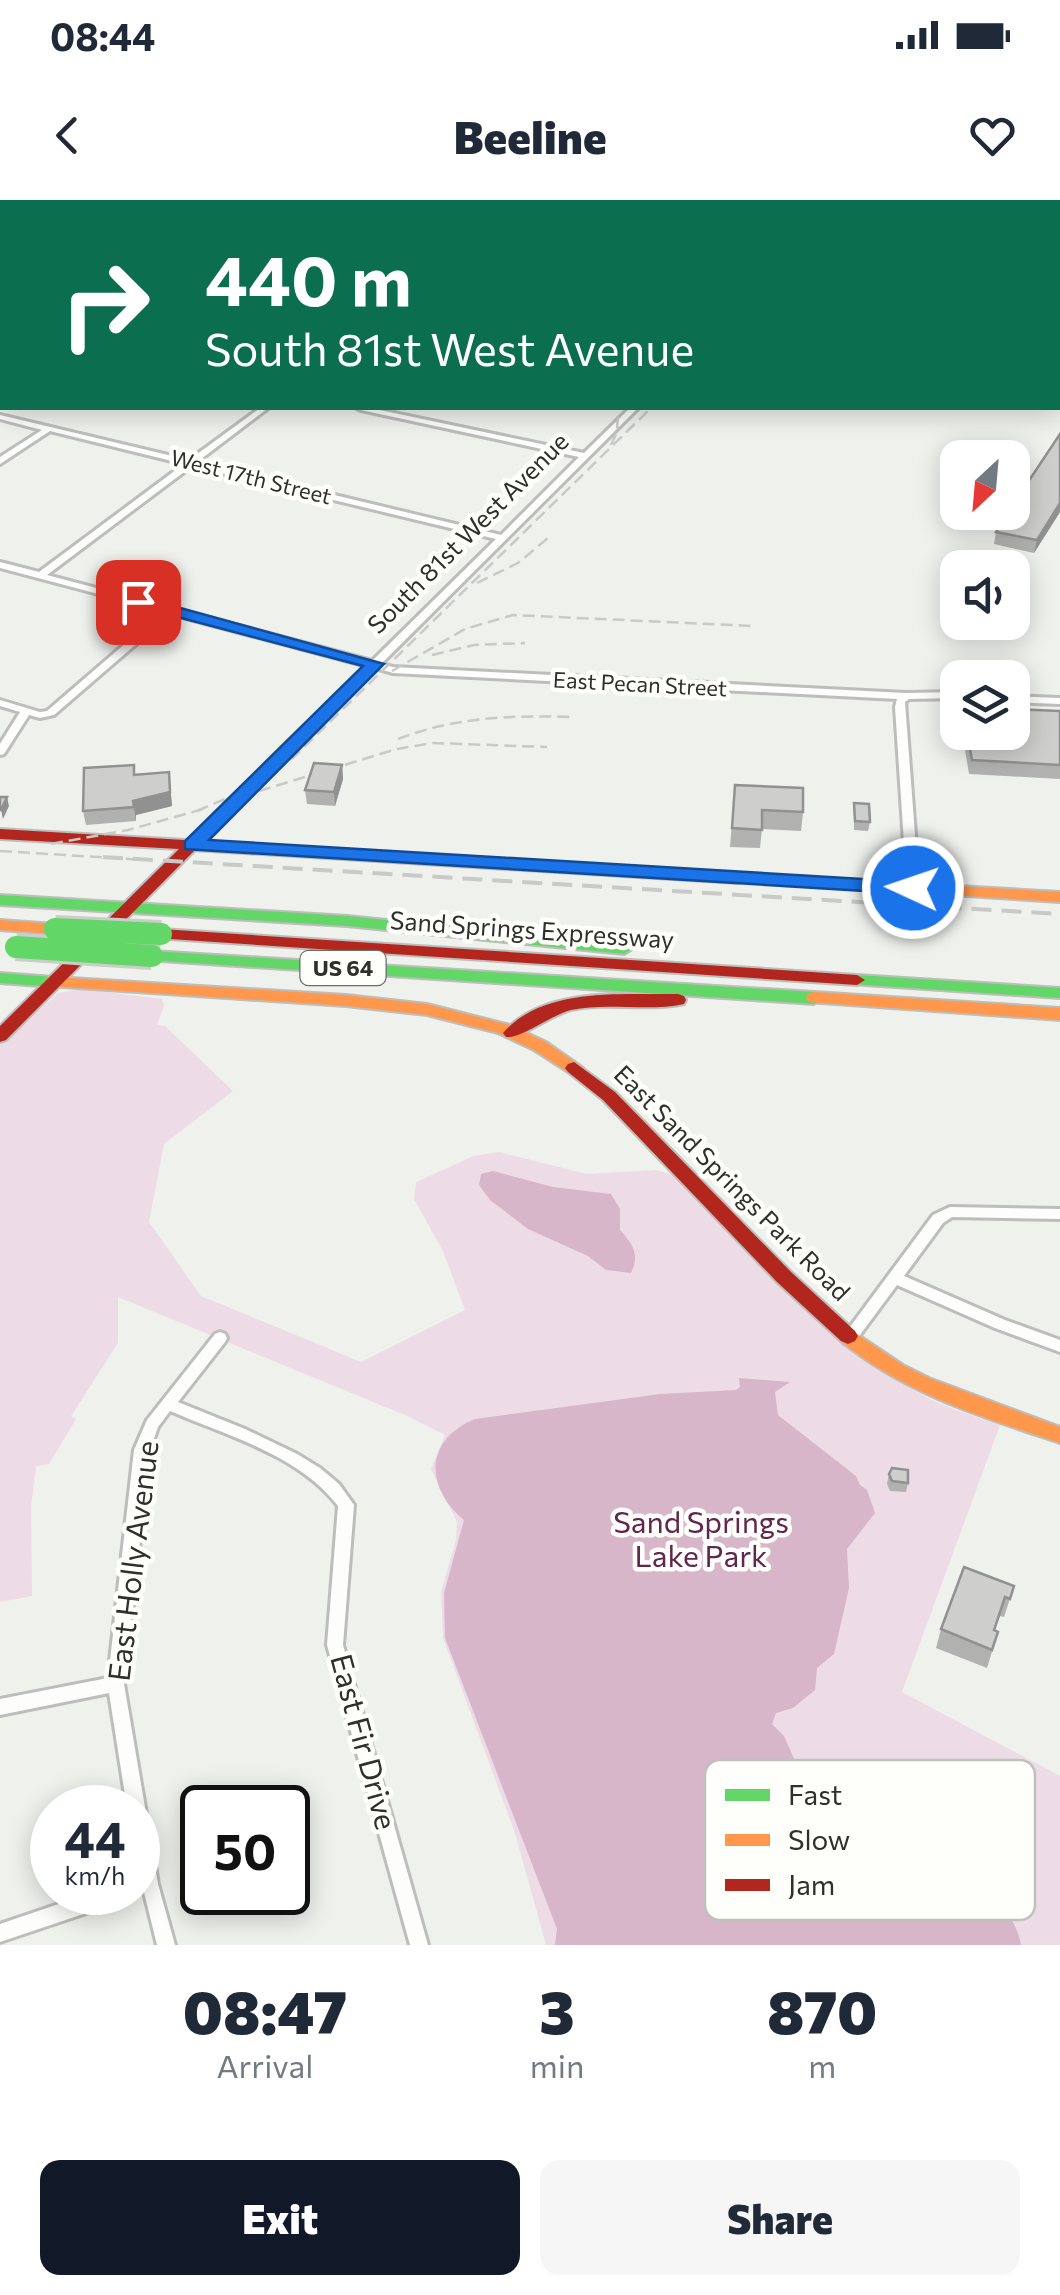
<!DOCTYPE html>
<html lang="en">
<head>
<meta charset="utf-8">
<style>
  body { margin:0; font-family:Commissioner,sans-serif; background:#f6f6f7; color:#1f2937; height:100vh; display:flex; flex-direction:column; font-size:38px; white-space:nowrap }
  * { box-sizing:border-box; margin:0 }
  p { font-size:32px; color:#747a83 }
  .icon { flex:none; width:55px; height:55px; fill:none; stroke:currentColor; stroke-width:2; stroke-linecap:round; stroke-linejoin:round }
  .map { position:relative; height:1745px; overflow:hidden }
  .sheet { display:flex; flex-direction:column; background:#fff; flex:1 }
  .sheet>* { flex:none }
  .guide { position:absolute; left:0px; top:0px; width:1060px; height:210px; box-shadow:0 5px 25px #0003; background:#0b6e4f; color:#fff; overflow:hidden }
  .needle { width:65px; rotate:206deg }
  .tools { position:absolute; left:940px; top:240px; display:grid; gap:20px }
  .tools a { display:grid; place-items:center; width:90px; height:90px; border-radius:20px; background:#fff; box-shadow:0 5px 25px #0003; font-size:50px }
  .speed { position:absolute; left:30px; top:1585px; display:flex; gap:20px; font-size:50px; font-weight:700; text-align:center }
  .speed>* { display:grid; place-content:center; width:130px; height:130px; border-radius:50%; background:#fff; box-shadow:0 5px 25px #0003; line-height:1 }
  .speed small { font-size:25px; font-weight:400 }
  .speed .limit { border:5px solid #111; border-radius:15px; background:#fff; color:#111 }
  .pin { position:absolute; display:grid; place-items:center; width:85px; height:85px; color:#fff; margin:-42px; border-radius:20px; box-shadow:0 5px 15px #0006 }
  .me { position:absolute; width:110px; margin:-55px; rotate:273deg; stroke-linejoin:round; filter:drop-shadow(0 0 8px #0008) }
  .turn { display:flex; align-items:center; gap:35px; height:210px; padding:0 40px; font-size:45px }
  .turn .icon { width:130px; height:130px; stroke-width:2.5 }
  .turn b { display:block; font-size:70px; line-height:85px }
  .eta { display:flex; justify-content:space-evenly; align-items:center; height:170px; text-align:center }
  .eta b { font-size:60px; font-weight:800; line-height:70px }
  .button { display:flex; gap:20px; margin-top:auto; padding:20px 40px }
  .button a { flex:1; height:115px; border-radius:20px; background:#111827; color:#fff; font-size:40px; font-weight:800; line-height:115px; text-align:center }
  .button a+a { background:#f6f6f7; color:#1f2937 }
  .status { display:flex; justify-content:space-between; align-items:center; height:70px; padding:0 50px; background:#fff; direction:ltr }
  .status svg { height:28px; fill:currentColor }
  header { display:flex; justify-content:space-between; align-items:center; height:130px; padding:0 40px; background:#fff; font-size:45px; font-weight:800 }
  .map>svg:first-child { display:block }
</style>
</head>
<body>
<div class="status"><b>08:44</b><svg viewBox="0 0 49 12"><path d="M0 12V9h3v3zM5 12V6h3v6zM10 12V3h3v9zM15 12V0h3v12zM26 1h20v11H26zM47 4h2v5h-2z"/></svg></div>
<header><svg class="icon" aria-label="back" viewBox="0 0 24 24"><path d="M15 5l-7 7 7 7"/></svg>Beeline<svg class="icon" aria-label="heart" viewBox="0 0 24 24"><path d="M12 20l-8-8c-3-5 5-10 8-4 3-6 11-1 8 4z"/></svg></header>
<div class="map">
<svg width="1060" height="1745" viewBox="0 0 1060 1745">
  <rect width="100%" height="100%" fill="#eff1ed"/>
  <path fill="#eddce5" d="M83 789 162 799 164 805 157 825 165 826 233 891 164 944 149 1022 201 1096 361 1162 465 1110 443 1051 414 999 416 982 474 956 499 952 587 974 656 970 679 977C756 1059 831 1150 934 1201 955 1211 978 1217 1000 1225L902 1492 1060 1576V1745H546L515 1633 443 1438 441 1392 456 1340 457 1322 431 1269 445 1235 405 1215 118 1097V1143L71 1216 76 1219 49 1264 36 1266 31 1307 32 1396 0 1402V845L58 793Z"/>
  <g fill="#d7b6c9">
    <polygon points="0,0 1060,0 1060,96 1058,2 2,2 0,133"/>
    <path d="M493 971 553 987 611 994 620 1009V1030C633 1044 640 1055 631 1073L606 1070 588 1056 528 1029 490 1000 479 985 481 974Z"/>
    <path d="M739 1178 790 1182 775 1192 778 1215 856 1276 860 1285 867 1290 875 1313 847 1349 849 1388 834 1454 817 1468 815 1490 793 1508 776 1513 772 1524 784 1536 803 1579 832 1593 853 1610 880 1617 917 1665 947 1686 957 1684C989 1695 1015 1710 1021 1745H555L557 1729 445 1438 444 1393 464 1320C424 1287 425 1239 475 1219L660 1194 736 1190 740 1187Z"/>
  </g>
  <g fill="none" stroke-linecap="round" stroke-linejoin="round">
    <defs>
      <g id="street">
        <rect x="1058" y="157" width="2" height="5"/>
        <path d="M260 208H268L197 262 501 335 579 257 361 210 357 208H370L584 253 630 208H638L381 464 393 467 906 493 958 492V498L909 499 905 502 919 688 917 690 913 691 907 688 895 507 897 499 393 473 376 468 196 647 192 648 187 645 188 643 367 466 171 414 54 515 40 518 29 515 4 554 0 555V544L20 512 0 506V500L40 512 47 511 163 411 0 368V362L39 372 184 264 50 231 0 264V257L42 230 0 219V215L189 260ZM192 266 496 339 372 461 47 375Z"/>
        <polygon points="1012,496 1060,498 1060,504 1012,502"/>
        <polygon points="950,1007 1060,1009 1060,1019 952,1017 943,1023 904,1076 1005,1120 1060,1140 1060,1152 995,1128 897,1085 854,1143 849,1145 844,1143 842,1139 844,1135 933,1015"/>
        <path d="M220 1132 225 1134 227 1138 225 1142 178 1202 245 1229 297 1254 320 1268 339 1284 354 1305 343 1445 428 1745H410L327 1445 338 1306C299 1255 228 1236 170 1211L158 1227 150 1250 124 1484 158 1684 175 1745H157L138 1668V1608H127L109 1493 0 1515V1499L108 1478 134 1250 147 1220 215 1134Z"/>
        <polygon points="94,1692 131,1692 128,1698 122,1701 0,1742 0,1724"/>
      </g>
      <g id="fast">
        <polygon points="0,695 347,716 624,744 632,749 624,754 347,726 0,705"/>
        <polygon points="152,751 814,792 822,798 814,804 146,760 144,756 146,752"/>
        <polygon points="0,773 54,777 62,782 54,787 0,783"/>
        <polygon points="857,775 1060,788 1060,798 851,784 849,780"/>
      </g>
      <g id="slow">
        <polygon points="738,673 1060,692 1060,702 732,681 730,678 732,675"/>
        <polygon points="0,720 55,724 63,729 55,734 0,730"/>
        <polygon points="54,777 346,795 427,804 510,825 546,842 583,868 580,872 568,872 534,850 498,833 427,815 346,806 48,786 46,782 48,778"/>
        <polygon points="814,792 1060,808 1060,820 808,802 806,798 808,794"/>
        <path d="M848 1128 903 1165 929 1178 1060 1227V1243C982 1217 905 1194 841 1141L838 1136 841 1131Z"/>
      </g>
      <g id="jam">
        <polygon points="0,629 738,673 746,678 738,683 195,650 6,840 0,842 0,826 179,649 0,639"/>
        <polygon points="161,729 857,775 865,780 857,785 155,738 153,734"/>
        <path d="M678 794 684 796 686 800 684 804C647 812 608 802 571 810 551 815 521 839 506 837L503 833C544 786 622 795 678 794Z"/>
        <polygon points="574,862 615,892 791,1072 855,1131 858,1136 855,1141 848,1144 841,1141 777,1082 603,900 568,872 565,868 568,864"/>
      </g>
    </defs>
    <use href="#street" stroke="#bdbebc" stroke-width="6"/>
    <use href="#fast" stroke="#bdbebc" stroke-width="4"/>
    <use href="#slow" stroke="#bdbebc" stroke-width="4"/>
    <use href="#jam" stroke="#bdbebc" stroke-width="4"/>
    <use href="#street" fill="#fdfdfc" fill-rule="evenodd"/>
    <use href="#fast" fill="#63d668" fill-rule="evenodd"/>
    <use href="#slow" fill="#ff974d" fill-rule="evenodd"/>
    <use href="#jam" fill="#b3261e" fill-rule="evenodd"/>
    <g stroke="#c9c9c8" stroke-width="2.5" stroke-dasharray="12 6" stroke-linecap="butt">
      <polyline points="611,245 617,232 618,211"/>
      <polyline points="477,383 518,363 548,338"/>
      <polyline points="432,455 474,445 525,443"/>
      <polyline points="392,471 465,429 513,415 753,426"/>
      <path d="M398 539C455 517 512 515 572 517"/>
      <polyline points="259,591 397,549 433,543 547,547"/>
      <polyline points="197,611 250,588 293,558 651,208"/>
      <polyline points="51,644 128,630 207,608"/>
      <polyline points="0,651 145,660"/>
    </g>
    <polyline stroke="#c9c9c8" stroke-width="4" stroke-dasharray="20 10" stroke-linecap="butt" points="103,657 1060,714"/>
    <defs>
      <g id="fast-bridge">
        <polyline points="55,729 161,734"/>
        <polyline points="16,747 152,756"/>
      </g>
    </defs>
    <use href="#fast-bridge" stroke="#cccdcb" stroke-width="28" stroke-linecap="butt"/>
    <use href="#fast-bridge" stroke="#63d668" stroke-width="22"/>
  </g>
  <g fill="#b1b2b0">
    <polygon points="1060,234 1060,312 1034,353 994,344 996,332"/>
    <polygon points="1060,511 1060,579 969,574 962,532 1012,532"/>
    <polygon points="134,565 135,574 169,572 172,606 136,615 136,621 86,625 83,611"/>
    <polygon points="342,565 343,579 335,606 307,604 305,590"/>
    <polygon points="735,585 803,612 801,631 762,629 760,648 730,647"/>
    <polygon points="854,603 870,622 868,631 854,630"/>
    <polygon points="889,1274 908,1283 906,1292 890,1291 887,1284"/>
    <polygon points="1014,1386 1004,1417 1000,1416 995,1430 998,1432 987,1468 936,1448 941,1429"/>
  </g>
  <g fill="#909190">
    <polygon points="1060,303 1060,312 1034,353 1037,340"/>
    <polygon points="342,565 343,579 335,606 334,592"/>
    <polygon points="169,572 172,606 136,615 136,621 133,601"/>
    <polygon points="7,597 9,606 3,619 1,610"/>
  </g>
  <g fill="#cecfcd" stroke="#909190" stroke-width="2.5">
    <polygon points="1060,234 1060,303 1037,340 996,332 1008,312 1012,312 1012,306"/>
    <polygon points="1012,509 1060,511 1060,565 972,560 967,532 1012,532"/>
    <polygon points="314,563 342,565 334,592 305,590"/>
    <polygon points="134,565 134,575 169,572 170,592 133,601 134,607 83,611 84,568"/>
    <polygon points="735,585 803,588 803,612 762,610 762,630 732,628"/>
    <polygon points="0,597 7,597 1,610 0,610"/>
    <polygon points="854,603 869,604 870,622 855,621"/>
    <polygon points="892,1268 908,1270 908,1283 892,1281 889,1274"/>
    <polygon points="964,1367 1014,1386 1010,1399 1005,1397 994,1430 998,1432 992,1450 941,1429"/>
  </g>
  <polygon fill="#1a73e8" stroke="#114b97" stroke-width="2.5" points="132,398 144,398 384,464 209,640 913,682 924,688 913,694 185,649 185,641 363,466 132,405"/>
  <g text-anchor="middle" stroke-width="9" stroke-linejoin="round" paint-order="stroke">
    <g font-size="22" fill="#2f302d" stroke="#fefffa">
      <text transform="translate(251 277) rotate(14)" y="8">West 17th Street</text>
      <text transform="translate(640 484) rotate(3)" y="8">East Pecan Street</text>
    </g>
    <rect fill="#fefffa" stroke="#6d6e6a" stroke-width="2.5" x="300.5" y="751" width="85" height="34" rx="8"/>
    <g font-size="22" font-weight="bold" fill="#2f302d">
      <text x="343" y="776">US 64</text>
    </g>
    <g font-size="25" fill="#2f302d" stroke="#fefffa">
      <text transform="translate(468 333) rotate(-45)" y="9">South 81st West Avenue</text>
      <text transform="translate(532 730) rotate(4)" y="9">Sand Springs Expressway</text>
      <text transform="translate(732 983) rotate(45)" y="9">East Sand Springs Park Road</text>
    </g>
    <g font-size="30" fill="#61264e" stroke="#fefffa">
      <text x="701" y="1333">Sand Springs<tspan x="701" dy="34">Lake Park</tspan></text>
    </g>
    <g font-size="30" fill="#2f302d" stroke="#fefffa">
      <text transform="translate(134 1361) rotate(-83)" y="10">East Holly Avenue</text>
      <text transform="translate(363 1542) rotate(75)" y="10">East Fir Drive</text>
    </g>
  </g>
  <rect x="705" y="1560" width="330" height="160" rx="15" fill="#fefffa" stroke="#c0c1bc" stroke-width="2.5"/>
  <rect x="725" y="1589" width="45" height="12" fill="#63d668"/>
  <rect x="725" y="1634" width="45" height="12" fill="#ff974d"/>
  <rect x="725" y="1679" width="45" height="12" fill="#b3261e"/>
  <g font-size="28" fill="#2f302d">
    <text x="788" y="1605">Fast</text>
    <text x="788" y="1650">Slow</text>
    <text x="788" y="1695">Jam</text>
  </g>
</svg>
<div class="tools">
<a><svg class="needle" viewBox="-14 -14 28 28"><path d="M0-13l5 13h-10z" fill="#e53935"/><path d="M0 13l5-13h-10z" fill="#747a83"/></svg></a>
<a><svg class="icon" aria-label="sound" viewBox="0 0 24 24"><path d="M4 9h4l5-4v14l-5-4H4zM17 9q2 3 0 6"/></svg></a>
<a><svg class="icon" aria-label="layers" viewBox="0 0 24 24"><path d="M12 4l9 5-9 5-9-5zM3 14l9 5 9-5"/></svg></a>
</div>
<div class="speed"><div>44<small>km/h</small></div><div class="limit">50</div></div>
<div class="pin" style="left:138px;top:402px;background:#d93025"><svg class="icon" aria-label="arrive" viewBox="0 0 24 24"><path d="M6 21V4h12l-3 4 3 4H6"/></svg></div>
<svg class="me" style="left:913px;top:688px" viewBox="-20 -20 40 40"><circle r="17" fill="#1a73e8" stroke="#fff" stroke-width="3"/><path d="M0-11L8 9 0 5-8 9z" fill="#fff"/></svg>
<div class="guide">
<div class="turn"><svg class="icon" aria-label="right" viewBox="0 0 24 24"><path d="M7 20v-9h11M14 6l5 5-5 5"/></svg><div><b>440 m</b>South 81st West Avenue</div></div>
</div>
</div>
<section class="sheet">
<div class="eta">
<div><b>08:47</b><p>Arrival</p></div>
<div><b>3</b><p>min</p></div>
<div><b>870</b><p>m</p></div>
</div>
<div class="button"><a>Exit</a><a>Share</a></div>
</section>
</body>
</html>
